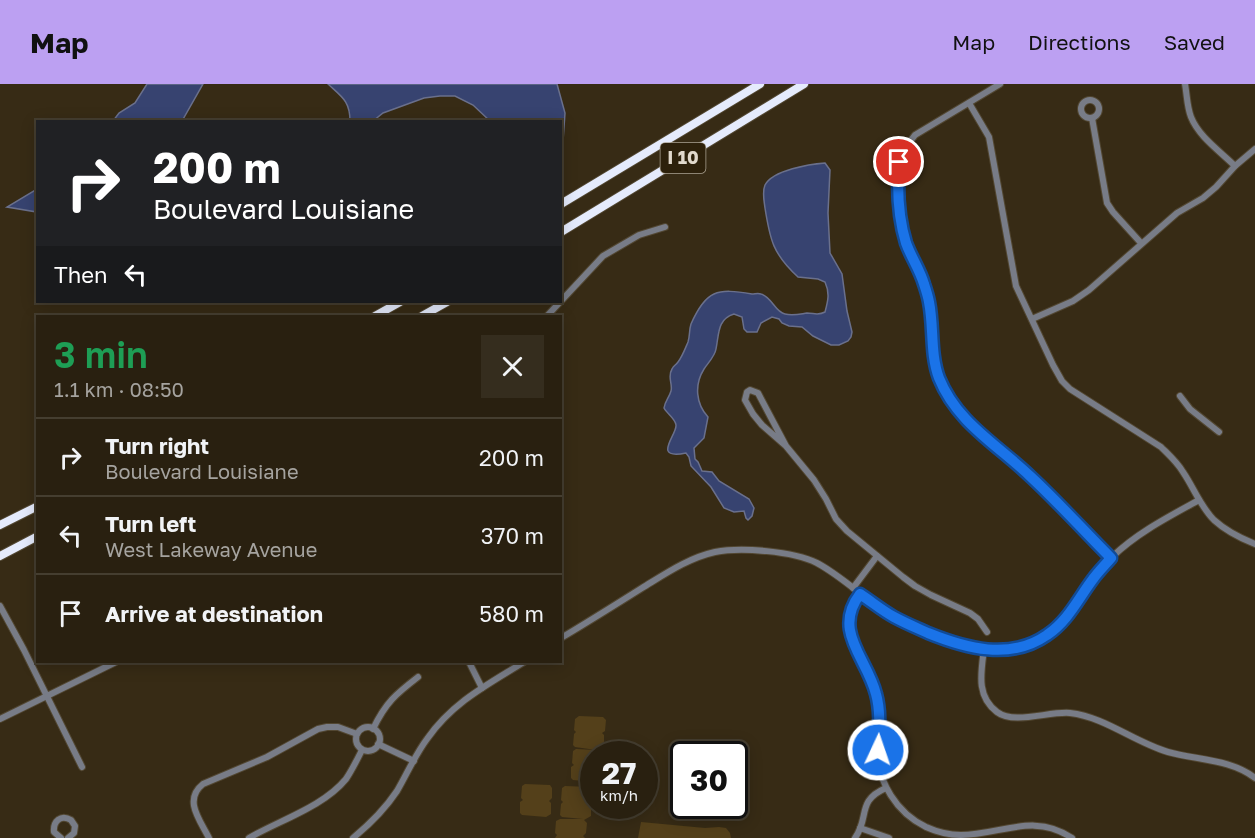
<!DOCTYPE html>
<html lang="en">
<head>
<meta charset="utf-8">
<style>
  body { margin:0; font-family:"Golos Text",sans-serif; background:#352d1e; color:#f1f3f6; height:100vh; display:flex; flex-direction:column; font-size:22px; white-space:nowrap }
  * { box-sizing:border-box; margin:0 }
  p { font-size:20px; color:#a5a39f }
  .icon { flex:none; width:33px; height:33px; fill:none; stroke:currentColor; stroke-width:2; stroke-linecap:round; stroke-linejoin:round }
  .map { position:relative; flex:1; overflow:hidden }
  .panel { position:absolute; left:36px; top:231px; width:526px; height:348px; display:flex; flex-direction:column; background:#292010; border-radius:0px; box-shadow:0 3px 15px #0003,0 0 0 2px #453e30 }
  .panel>* { flex:none }
  .hud { position:absolute; left:36px; top:36px; width:526px; height:183px; border-radius:0px; box-shadow:0 3px 15px #0003,0 0 0 2px #453e30; background:#202124; color:#fff; overflow:hidden }
  .speed { position:absolute; left:580px; top:657px; display:flex; gap:12px; font-size:30px; font-weight:700; text-align:center }
  .speed>* { display:grid; place-content:center; width:78px; height:78px; border-radius:50%; background:#292010; box-shadow:0 3px 15px #0003,0 0 0 2px #453e30; line-height:1 }
  .speed small { font-size:15px; font-weight:400 }
  .speed .limit { border:3px solid #111; border-radius:9px; background:#fff; color:#111 }
  .pin { position:absolute; display:grid; place-items:center; width:51px; height:51px; color:#fff; margin:-26px; border:3px solid #fff; border-radius:50%; box-shadow:0 2px 6px #0007 }
  .me { position:absolute; width:66px; margin:-33px; rotate:3deg; stroke-linejoin:round; filter:drop-shadow(0 0 4px #0008) }
  .turn { display:flex; align-items:center; gap:21px; height:126px; padding:0 18px; font-size:27px }
  .turn .icon { width:78px; height:78px; stroke-width:2.5 }
  .turn b { display:block; font-size:42px; line-height:51px }
  .then { display:flex; align-items:center; height:57px; padding:0 18px; background:#0003; gap:12px; font-size:22px }
  .round { display:grid; place-items:center; flex:none; width:63px; height:63px; border-radius:0px; background:#352d1e }
  .summary { display:flex; align-items:center; justify-content:space-between; height:102px; padding:0 18px }
  h1 { font-size:36px; font-weight:600; line-height:45px; color:#1e9e55 }
  ul { padding:0; list-style:none }
  li { display:flex; align-items:center; gap:18px; height:78px; padding:0 18px; border-top:2px solid #453e30 }
  li div { flex:1 }
  li b { display:block; font-size:22px }
  li em { font-style:normal }
  header { display:flex; align-items:center; gap:36px; box-sizing:border-box; height:84px; padding:0 30px; background:#bca0f2; color:#111 }
  header strong { font-size:28px }
  nav { display:flex; gap:33px; margin-inline-start:auto; font-size:21px }
  .map>svg:first-child { display:block }
</style>
</head>
<body>
<header>
<strong>Map</strong>
<nav><a>Map</a><a>Directions</a><a>Saved</a></nav>
</header>
<div class="map">
<svg width="1255" height="754" viewBox="0 0 1255 754">
  <rect width="100%" height="100%" fill="#372b15"/>
  <g fill="#54401a">
    <polygon points="579,632 603,633 606,636 605,647 602,649 604,651 604,662 599,666 603,670 594,670 594,698 573,696 571,694 571,683 574,681 572,679 573,667 576,665 596,666 575,663 573,661 574,650 576,648 574,646 575,635"/>
    <polygon points="525,700 550,701 552,704 552,714 549,717 551,719 551,730 546,733 522,731 520,729 520,718 523,716 521,714 522,702"/>
    <polygon points="565,702 590,703 592,706 592,716 589,719 591,721 591,732 584,736 587,739 586,749 583,752 585,754 555,754 557,751 555,749 556,737 560,735 583,735 562,733 560,731 561,720 563,718 561,716 562,704"/>
    <polygon points="641,738 705,744 719,743 726,744 730,749 731,754 638,754"/>
  </g>
  <g fill="#374370" stroke="#6a708c" stroke-width="1.5">
    <polygon points="147,0 203,0 182,37 113,37 119,29 135,19"/>
    <path d="M328 0H557L565 29 563 57 561 60V38L490 37 473 21 455 12H440L424 14 383 29 373 37H350C350 17 342 13 328 0Z"/>
    <path d="M825 79 830 86 828 129 830 169 842 190 847 227 852 248 851 253 848 257 839 261H831L813 252 802 243 789 242 782 239 779 235 772 233 761 239 757 248H747L744 245 742 233 734 230C717 235 719 251 716 265 715 272 708 279 704 285 694 301 696 320 708 333L704 354 694 364 695 375 698 378 702 387 712 388 719 397 749 415 754 424 752 432 748 436 746 434 744 427 734 428 724 424 711 403 691 382 689 373 686 369C651 376 677 351 676 341 675 334 667 330 664 324 665 317 669 314 671 307 673 300 667 293 672 285 674 281 675 282 678 278 682 273 685 265 688 258 690 252 689 246 691 240 706 206 717 204 752 210 755 210 758 209 761 210 772 213 775 228 785 230 793 232 800 230 807 229 814 229 818 232 825 228 828 217 830 209 825 198L818 195 798 193C773 170 770 156 765 124 764 116 762 108 765 101 773 86 810 80 825 79Z"/>
    <polygon points="37,105 37,128 7,123"/>
  </g>
  <g fill="none" stroke-linecap="round" stroke-linejoin="round">
    <defs>
      <g id="minor">
        <polyline points="1000,0 915,51 902,68 899,78 897,94 900,136 907,161 922,193 929,217 934,272 939,293 948,312 959,329 977,347 1031,392 1111,474"/>
        <path d="M1185 0C1187 11 1187 23 1191 33 1199 53 1220 67 1235 82"/>
        <circle cx="1090" cy="25" r="9"/>
        <path d="M969 19 989 53 1016 202 1053 281 1062 297 1070 305 1161 363C1169 371 1177 378 1183 388 1194 404 1200 422 1214 436 1226 447 1240 454 1255 460"/>
        <polyline points="1092,34 1107,119 1113,128 1141,159"/>
        <polyline points="561,217 603,172 639,151 665,143"/>
        <polyline points="547,232 560,218"/>
        <polyline points="1032,235 1073,217 1089,206 1177,129 1203,114 1216,103 1235,82 1255,65"/>
        <polyline points="1180,312 1190,325 1219,348"/>
        <polyline points="786,362 758,309 750,306 747,308 745,316 753,330 762,341 786,362 814,396 826,415 836,435 847,447 903,493 915,502 931,511 970,529 978,535 987,548"/>
        <polyline points="853,504 877,472"/>
        <path d="M860 510C831 547 869 575 876 611 879 623 880 635 880 647 879 653 878 659 878 666 877 698 897 729 926 743 937 748 949 751 961 751 1000 751 1034 728 1072 754"/>
        <polyline points="0,522 24,566 82,683"/>
        <path d="M561 554C588 538 615 521 642 504 665 490 688 474 715 468 741 463 793 467 817 479 845 494 867 518 895 534 931 554 988 575 1029 560 1070 545 1082 501 1112 473 1137 449 1168 433 1199 416"/>
        <path d="M984 565C981 589 976 612 997 628 1014 641 1049 627 1070 629 1105 633 1134 658 1168 668 1196 676 1231 675 1255 694"/>
        <polyline points="469,578 482,604"/>
        <polyline points="0,635 116,578"/>
        <circle cx="368" cy="655" r="12"/>
        <path d="M373 645C386 618 396 610 418 593"/>
        <polyline points="378,660 414,677"/>
        <polyline points="860,744 889,754"/>
        <path d="M61 754 54 748C53 737 61 730 71 736L75 742 74 749 68 754"/>
        <path d="M209 754C200 736 183 716 203 700L267 673 318 645 327 643H338L357 650"/>
        <path d="M249 754C280 736 323 723 346 695 352 686 357 676 362 666"/>
        <path d="M353 754C370 740 385 725 397 707 407 690 415 671 427 655 453 618 487 601 524 578"/>
        <path d="M855 754C870 733 856 717 886 704"/>
      </g>
      <g id="highway">
        <polyline points="561,120 760,0"/>
        <polyline points="561,148 804,0"/>
        <polyline points="375,232 400,218"/>
        <polyline points="422,232 447,218"/>
        <polyline points="0,441 38,422"/>
        <polyline points="0,472 38,452"/>
      </g>
    </defs>
    <use href="#minor" stroke="#524732" stroke-width="8"/>
    <use href="#highway" stroke="#524732" stroke-width="10"/>
    <use href="#minor" stroke="#787c87" stroke-width="6"/>
    <use href="#highway" stroke="#e5ebfc" stroke-width="8"/>
  </g>
  <g fill="none" stroke-linecap="round" stroke-linejoin="round">
    <defs>
      <path id="route" d="M878 666C879 647 881 628 876 610 867 574 832 547 860 510 872 518 883 527 894 533 905 539 917 544 928 549 965 564 1010 577 1047 551 1068 537 1078 515 1093 495 1098 488 1105 481 1111 474 1084 447 1059 419 1031 393 998 361 957 339 939 294 930 270 934 243 929 218 928 212 926 206 924 200 920 186 911 173 906 159 898 133 897 105 899 78"/>
    </defs>
    <use href="#route" stroke="#114b97" stroke-width="15"/>
    <use href="#route" stroke="#1a73e8" stroke-width="10"/>
  </g>
  <g text-anchor="middle" stroke-width="6" stroke-linejoin="round" paint-order="stroke">
    <rect fill="#2d210b" stroke="#aba292" stroke-width="1.5" x="660.5" y="59" width="45" height="30" rx="4.5"/>
    <g font-size="18" font-weight="bold" fill="#e1d9cc">
      <text x="683" y="80">I 10</text>
    </g>
  </g>
</svg>
<div class="speed"><div>27<small>km/h</small></div><div class="limit">30</div></div>
<div class="pin" style="left:899px;top:78px;background:#d93025"><svg class="icon" aria-label="arrive" viewBox="0 0 24 24"><path d="M6 21V4h12l-3 4 3 4H6"/></svg></div>
<svg class="me" style="left:878px;top:666px" viewBox="-20 -20 40 40"><circle r="17" fill="#1a73e8" stroke="#fff" stroke-width="3"/><path d="M0-11L8 9 0 5-8 9z" fill="#fff"/></svg>
<div class="hud">
<div class="turn"><svg class="icon" aria-label="right" viewBox="0 0 24 24"><path d="M7 20v-9h11M14 6l5 5-5 5"/></svg><div><b>200 m</b>Boulevard Louisiane</div></div>
<div class="then">Then<svg class="icon" aria-label="left" viewBox="0 0 24 24"><path d="M17 20v-9H6M10 6l-5 5 5 5"/></svg></div>
</div>
<section class="panel">
<div class="summary"><div><h1>3 min</h1><p>1.1 km · 08:50</p></div><a class="round"><svg class="icon" aria-label="close" viewBox="0 0 24 24"><path d="M6 6l12 12M18 6L6 18"/></svg></a></div>
<ul>
<li><svg class="icon" aria-label="right" viewBox="0 0 24 24"><path d="M7 20v-9h11M14 6l5 5-5 5"/></svg><div><b>Turn right</b><p>Boulevard Louisiane</p></div><em>200 m</em></li>
<li><svg class="icon" aria-label="left" viewBox="0 0 24 24"><path d="M17 20v-9H6M10 6l-5 5 5 5"/></svg><div><b>Turn left</b><p>West Lakeway Avenue</p></div><em>370 m</em></li>
<li><svg class="icon" aria-label="arrive" viewBox="0 0 24 24"><path d="M6 21V4h12l-3 4 3 4H6"/></svg><div><b>Arrive at destination</b></div><em>580 m</em></li>
</ul>
</section>
</div>
</body>
</html>
